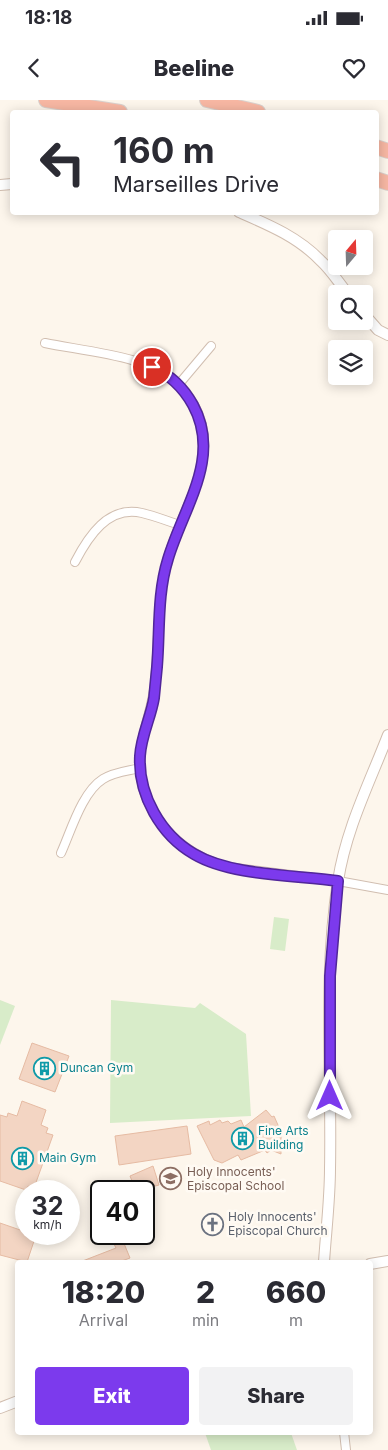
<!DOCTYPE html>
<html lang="en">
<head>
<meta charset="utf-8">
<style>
  body { margin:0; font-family:Inter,sans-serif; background:#f2f2f3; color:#2b2b33; height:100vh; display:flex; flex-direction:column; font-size:19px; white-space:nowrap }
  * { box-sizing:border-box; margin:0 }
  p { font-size:16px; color:#7c7c81 }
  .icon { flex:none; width:28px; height:28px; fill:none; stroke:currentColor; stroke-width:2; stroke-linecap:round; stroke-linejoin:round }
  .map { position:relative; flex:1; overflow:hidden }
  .sheet { position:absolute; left:15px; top:1160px; width:358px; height:175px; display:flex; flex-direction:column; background:#fff; border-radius:5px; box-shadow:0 2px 12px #0003 }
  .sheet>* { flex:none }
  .top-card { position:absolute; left:10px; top:10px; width:369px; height:105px; border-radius:5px; box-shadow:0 2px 12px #0003; background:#fff; color:#2b2b33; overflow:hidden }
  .needle { width:32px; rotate:19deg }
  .fabs { position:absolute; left:328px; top:130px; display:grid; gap:10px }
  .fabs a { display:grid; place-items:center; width:45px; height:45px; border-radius:5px; background:#fff; box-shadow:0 2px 12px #0003; font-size:25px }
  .speed { position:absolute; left:15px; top:1080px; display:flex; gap:10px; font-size:25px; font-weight:700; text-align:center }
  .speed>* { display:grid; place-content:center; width:65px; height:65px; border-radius:50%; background:#fff; box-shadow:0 2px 12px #0003; line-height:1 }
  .speed small { font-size:12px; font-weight:400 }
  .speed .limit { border:2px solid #111; border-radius:8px; background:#fff; color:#111 }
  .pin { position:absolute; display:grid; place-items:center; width:42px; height:42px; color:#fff; margin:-21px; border:2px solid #fff; border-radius:50%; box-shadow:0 1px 5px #0007 }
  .me { position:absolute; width:55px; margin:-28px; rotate:0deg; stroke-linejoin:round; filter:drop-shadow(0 0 4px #0008) }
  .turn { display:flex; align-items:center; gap:18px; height:105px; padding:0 20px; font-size:22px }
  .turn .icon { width:65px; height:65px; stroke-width:2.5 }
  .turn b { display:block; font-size:35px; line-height:42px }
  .eta { display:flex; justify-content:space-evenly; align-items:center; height:85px; text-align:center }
  .eta b { font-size:30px; font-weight:800; line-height:35px }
  .cta { display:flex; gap:10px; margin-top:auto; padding:10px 20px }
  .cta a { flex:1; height:58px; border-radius:5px; background:#7c3aed; color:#fff; font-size:20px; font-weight:800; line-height:58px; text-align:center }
  .cta a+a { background:#f2f2f3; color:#2b2b33 }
  .status { display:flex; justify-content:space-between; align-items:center; height:35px; padding:0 25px; background:#fff; direction:ltr }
  .status svg { height:14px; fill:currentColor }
  header { display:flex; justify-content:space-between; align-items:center; height:65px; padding:0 20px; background:#fff; font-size:22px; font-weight:800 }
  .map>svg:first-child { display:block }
</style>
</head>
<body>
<div class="status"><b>18:18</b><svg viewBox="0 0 49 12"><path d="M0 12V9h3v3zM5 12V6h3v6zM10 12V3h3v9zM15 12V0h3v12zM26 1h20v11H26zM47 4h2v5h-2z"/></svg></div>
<header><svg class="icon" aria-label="back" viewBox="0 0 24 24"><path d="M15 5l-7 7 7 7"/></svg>Beeline<svg class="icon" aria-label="heart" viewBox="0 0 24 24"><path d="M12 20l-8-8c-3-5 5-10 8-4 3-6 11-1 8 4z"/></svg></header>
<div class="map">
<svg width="388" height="1350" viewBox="0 0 388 1350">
  <rect width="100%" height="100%" fill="#fdf6ec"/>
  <g fill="#d8ecc9">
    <polygon points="274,817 289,819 285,851 270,849"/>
    <polygon points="0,900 15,906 0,945"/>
    <polygon points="111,900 195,908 200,903 246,934 251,1016 110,1023"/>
    <polygon points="205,1333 291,1333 297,1350 211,1350"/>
  </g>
  <g fill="#f3d5c3" stroke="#e6bba3">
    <polygon points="32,943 69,956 55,992 19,979"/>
    <polygon points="22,1001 46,1010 41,1025 48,1028 46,1033 53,1035 34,1088 28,1086 26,1090 0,1081 0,1015 7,1017 8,1013 17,1016"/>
    <polygon points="266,1010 272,1017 274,1016 281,1032 281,1054 271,1050 267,1053 265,1050 241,1060 238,1055 222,1063 214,1060 197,1026 209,1021 210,1025 220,1020 222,1023 228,1021 231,1024 241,1020 244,1027"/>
    <polygon points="187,1026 191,1054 119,1065 115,1036"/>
    <polygon points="153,1066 159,1085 136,1091 130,1076"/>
    <polygon points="0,1123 26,1132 26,1134 36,1135 27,1162 0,1155"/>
    <polygon points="123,1141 130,1158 119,1162 80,1162 116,1148 114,1144"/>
  </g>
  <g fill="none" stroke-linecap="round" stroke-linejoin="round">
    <defs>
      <g id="minor">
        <path d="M45 243C82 251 154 256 180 285 234 345 183 400 167 461 157 501 159 541 155 582 153 607 142 630 140 655 136 711 178 753 228 767L338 781 388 790"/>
        <polyline points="179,284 211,246"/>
        <path d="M75 462C88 437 108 405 142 413 155 416 167 421 180 425"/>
        <path d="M61 753C71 731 82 692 103 679 114 672 128 671 140 668"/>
        <polyline points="344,1332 346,1350"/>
      </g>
      <g id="tertiary">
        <polyline points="0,85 12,84"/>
        <path d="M239 112C269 125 298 137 321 161 331 170 339 183 348 194"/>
        <polyline points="364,214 378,230 388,235"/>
        <path d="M324 1162C326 1131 330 1100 330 1068 332 973 323 877 338 781 346 729 369 684 388 635"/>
        <polyline points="370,1164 388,1161"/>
        <polyline points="0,1308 18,1301"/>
      </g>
      <g id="motorway">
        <polyline points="46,0 120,12"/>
        <polyline points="207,0 258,12"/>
        <polyline points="376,47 388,51"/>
        <polyline points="376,79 388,83"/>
      </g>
    </defs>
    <use href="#minor" stroke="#d1beb0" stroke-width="10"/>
    <use href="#tertiary" stroke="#d1beb0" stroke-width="12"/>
    <use href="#motorway" stroke="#dad1cd" stroke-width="16"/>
    <use href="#minor" stroke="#fff" stroke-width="8"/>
    <use href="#tertiary" stroke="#fff" stroke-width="10"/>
    <use href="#motorway" stroke="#f7b7a3" stroke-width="14"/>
  </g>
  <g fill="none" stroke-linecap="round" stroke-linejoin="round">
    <defs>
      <path id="route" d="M152 267C171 275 183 287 193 305 222 358 183 408 168 459 157 494 160 531 157 567 156 577 155 588 154 598 151 617 141 636 140 656 138 695 161 735 194 754 231 776 295 775 338 781L330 876V996"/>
    </defs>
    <use href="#route" stroke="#51269a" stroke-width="12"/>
    <use href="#route" stroke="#7c3aed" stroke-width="9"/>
  </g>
  <defs>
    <symbol id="building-ring" viewBox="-11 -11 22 22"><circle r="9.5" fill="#fffaf3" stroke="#0f9aa8" stroke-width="1.5"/><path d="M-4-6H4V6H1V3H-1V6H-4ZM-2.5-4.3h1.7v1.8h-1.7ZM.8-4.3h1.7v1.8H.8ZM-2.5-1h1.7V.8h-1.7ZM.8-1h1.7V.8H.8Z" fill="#0f9aa8"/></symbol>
    <symbol id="school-ring" viewBox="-11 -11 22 22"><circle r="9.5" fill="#fffaf3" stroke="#8d6e63" stroke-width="1.5"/><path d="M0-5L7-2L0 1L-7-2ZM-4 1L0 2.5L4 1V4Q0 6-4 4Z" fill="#8d6e63"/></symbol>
    <symbol id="church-ring" viewBox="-11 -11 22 22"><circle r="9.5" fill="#fffaf3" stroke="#6b7280" stroke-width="1.5"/><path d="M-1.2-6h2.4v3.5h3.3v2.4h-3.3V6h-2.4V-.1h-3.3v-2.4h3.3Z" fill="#6b7280"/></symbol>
  </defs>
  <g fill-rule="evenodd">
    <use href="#building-ring" x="32" y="956" width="25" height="25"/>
    <use href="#building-ring" x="230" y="1026" width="25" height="25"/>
    <use href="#building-ring" x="10" y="1046" width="25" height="25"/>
    <use href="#school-ring" x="158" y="1066" width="25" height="25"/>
    <use href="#church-ring" x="200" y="1112" width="25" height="25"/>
  </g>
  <g text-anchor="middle" stroke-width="5" stroke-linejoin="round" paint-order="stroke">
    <g font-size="12" fill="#0d838f" stroke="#fffaf3" text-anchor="start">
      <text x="60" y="972">Duncan Gym</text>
      <text x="258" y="1035">Fine Arts<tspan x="258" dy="14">Building</tspan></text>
      <text x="39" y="1062">Main Gym</text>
    </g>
    <g font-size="12" fill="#785e54" stroke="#fffaf3" text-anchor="start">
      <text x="187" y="1076">Holy Innocents'<tspan x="187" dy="14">Episcopal School</tspan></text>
    </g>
    <g font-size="12" fill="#5b616d" stroke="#fffaf3" text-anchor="start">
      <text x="228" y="1121">Holy Innocents'<tspan x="228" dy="14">Episcopal Church</tspan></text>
    </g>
  </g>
</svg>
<div class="fabs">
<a><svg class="needle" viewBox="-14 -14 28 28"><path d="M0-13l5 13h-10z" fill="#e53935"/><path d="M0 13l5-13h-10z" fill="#7c7c81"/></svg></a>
<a><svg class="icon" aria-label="search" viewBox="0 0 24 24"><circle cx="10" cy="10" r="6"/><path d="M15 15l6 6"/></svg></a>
<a><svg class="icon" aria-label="layers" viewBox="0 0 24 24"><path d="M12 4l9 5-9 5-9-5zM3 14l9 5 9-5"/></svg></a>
</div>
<div class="speed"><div>32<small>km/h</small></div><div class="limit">40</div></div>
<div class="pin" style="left:152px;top:267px;background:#d93025"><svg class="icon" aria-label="arrive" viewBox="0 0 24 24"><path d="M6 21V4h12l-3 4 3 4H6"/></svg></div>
<svg class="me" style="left:330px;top:996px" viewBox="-20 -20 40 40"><path d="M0-17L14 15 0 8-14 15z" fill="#7c3aed" stroke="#fff" stroke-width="4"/></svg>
<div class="top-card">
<div class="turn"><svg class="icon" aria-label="left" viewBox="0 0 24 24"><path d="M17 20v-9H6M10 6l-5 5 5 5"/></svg><div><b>160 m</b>Marseilles Drive</div></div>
</div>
<section class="sheet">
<div class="eta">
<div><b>18:20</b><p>Arrival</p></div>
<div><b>2</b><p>min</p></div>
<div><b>660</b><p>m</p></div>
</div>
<div class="cta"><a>Exit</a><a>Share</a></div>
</section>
</div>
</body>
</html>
